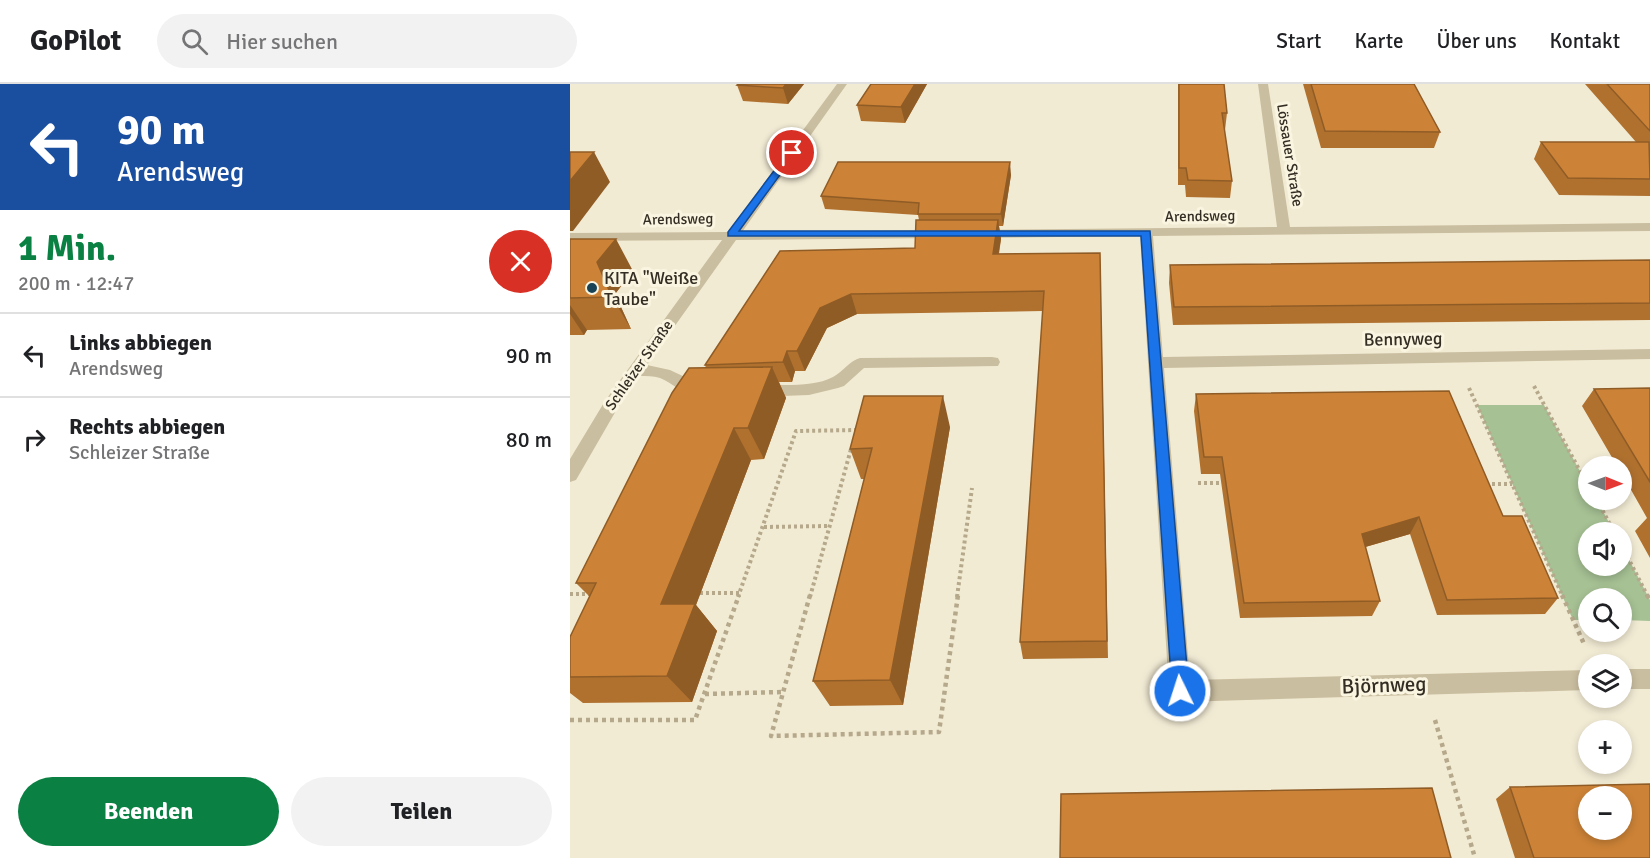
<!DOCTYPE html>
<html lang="de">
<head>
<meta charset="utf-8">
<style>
  body { margin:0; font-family:Signika,sans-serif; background:#f2f2f2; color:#202124; height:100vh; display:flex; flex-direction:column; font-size:22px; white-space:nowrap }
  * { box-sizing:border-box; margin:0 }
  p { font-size:20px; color:#757577 }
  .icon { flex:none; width:33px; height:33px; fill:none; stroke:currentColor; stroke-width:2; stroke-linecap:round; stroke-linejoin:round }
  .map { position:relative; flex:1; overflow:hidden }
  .side { display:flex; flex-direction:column; background:#fff; width:570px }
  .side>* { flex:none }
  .hud { background:#1a4fa0; color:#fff; overflow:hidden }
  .needle { width:39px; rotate:91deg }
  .controls { position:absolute; left:1008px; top:372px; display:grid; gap:12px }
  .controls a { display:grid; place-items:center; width:54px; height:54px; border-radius:50%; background:#fff; box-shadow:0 3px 9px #0003; font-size:30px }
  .pin { position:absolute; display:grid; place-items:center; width:51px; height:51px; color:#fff; margin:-26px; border:3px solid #fff; border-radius:50%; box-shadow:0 2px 6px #0007 }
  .me { position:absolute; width:66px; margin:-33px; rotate:356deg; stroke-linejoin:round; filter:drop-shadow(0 0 4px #0008) }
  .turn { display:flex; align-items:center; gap:21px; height:126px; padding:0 18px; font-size:27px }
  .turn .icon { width:78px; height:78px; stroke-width:2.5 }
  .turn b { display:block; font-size:42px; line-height:51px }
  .round { display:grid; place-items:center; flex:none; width:63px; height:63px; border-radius:32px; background:#f2f2f2 }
  .summary { display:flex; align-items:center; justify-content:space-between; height:102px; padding:0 18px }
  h1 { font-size:36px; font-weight:800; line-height:45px; color:#0b8043 }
  .cta { display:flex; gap:12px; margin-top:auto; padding:12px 18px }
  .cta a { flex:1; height:69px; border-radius:36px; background:#0b8043; color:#fff; font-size:24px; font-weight:800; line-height:69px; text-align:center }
  .cta a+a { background:#f2f2f2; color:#202124 }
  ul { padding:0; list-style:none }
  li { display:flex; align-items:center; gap:18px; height:84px; padding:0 18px; border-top:2px solid #e0e0e0 }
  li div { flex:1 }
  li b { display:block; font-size:22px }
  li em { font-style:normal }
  header { display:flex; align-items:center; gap:36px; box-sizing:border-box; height:84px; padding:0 30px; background:#fff; border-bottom:2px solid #e0e0e0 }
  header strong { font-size:28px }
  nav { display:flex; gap:33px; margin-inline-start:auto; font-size:21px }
  .search { width:420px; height:54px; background:#f2f2f2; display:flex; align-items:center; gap:15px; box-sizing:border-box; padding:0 21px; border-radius:33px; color:#757577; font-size:22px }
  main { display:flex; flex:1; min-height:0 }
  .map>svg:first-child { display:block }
</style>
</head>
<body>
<header>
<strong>GoPilot</strong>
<div class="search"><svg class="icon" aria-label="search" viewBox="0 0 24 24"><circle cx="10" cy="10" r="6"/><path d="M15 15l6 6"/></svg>Hier suchen</div>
<nav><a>Start</a><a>Karte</a><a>Über uns</a><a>Kontakt</a></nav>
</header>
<main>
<section class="side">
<div class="hud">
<div class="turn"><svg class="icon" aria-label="left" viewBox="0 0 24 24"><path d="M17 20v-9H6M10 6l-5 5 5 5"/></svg><div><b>90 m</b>Arendsweg</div></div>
</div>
<div class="summary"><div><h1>1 Min.</h1><p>200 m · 12:47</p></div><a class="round" style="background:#d93025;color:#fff"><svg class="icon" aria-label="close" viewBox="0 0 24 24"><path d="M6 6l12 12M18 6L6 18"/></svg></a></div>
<ul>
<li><svg class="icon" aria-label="left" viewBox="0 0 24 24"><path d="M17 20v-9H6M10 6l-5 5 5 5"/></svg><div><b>Links abbiegen</b><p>Arendsweg</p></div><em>90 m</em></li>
<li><svg class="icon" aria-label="right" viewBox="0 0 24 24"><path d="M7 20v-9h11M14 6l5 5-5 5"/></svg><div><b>Rechts abbiegen</b><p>Schleizer Straße</p></div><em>80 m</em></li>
</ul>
<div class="cta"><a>Beenden</a><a>Teilen</a></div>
</section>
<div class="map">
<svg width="1080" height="774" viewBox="0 0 1080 774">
  <rect width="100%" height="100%" fill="#f2ebd4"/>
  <polygon fill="#a6c194" points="907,321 974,321 1018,402 1018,416 1027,416 1044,448 1018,448 1018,482 1052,482 1052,462 1080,516 1080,537 1052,536 1052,514 1018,514 1018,536 1003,536"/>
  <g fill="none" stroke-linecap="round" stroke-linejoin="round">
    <g stroke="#b5a88b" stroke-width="4" stroke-dasharray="3 3" stroke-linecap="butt">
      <polyline points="964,302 1018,402"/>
      <polyline points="899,304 993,513"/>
      <polyline points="628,399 653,399"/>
      <polyline points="916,400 942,400"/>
      <polyline points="1027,416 1044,448"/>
      <polyline points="194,443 259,442"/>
      <polyline points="1052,462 1078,513"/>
      <polyline points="130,509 171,509"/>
      <polyline points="0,510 21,510"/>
      <polyline points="168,513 226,347 286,346 286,349"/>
      <polyline points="240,513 281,365"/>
      <polyline points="387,513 402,404"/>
    </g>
    <g stroke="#b5a88b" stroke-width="4.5" stroke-dasharray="4 4" stroke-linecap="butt">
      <polyline points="240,511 201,652 369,648 388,511"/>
      <polyline points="992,511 1014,560"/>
      <polyline points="1077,511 1080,516"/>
      <polyline points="135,610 213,608"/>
      <polyline points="0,636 125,636 169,511"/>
      <polyline points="865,636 905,774"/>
    </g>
    <g fill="#cabea0" fill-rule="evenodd">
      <path d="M267 0H277L172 148 370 146 377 150 370 154 166 156 77 281 100 286 136 303 138 307 136 311C118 316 105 300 90 294 83 292 76 292 70 292L47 325 6 396 0 398V375L35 317 152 156 0 157V149L158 148Z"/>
      <polygon points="688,0 698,0 720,143 1080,139 1080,147 583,152 593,273 1080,265 1080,275 594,284 620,596 1018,586 1018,606 610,618 602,614 599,607 570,152 407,154 400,150 407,146 707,143"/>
      <path d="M422 273 428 274 430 278 428 282 294 284 274 302 268 304 239 311 187 313 181 311 179 307 181 303 187 301C210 300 243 304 263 293 273 288 279 277 290 274Z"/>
      <rect x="1052" y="585" width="28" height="20"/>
    </g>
  </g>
  <g fill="#b0712f">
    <polygon points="168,0 234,0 218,20 173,17 167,1"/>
    <polygon points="301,0 357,0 335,39 291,37 287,21"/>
    <polygon points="608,0 654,0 657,29 655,46 654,46 662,97 660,114 616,113 615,101 608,101"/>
    <polygon points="733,0 844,0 870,48 864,64 751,64"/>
    <polygon points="1015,0 1080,0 1080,112 989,111 964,75 971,58 1066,58"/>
    <polygon points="441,91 433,142 429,142 431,155 429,170 530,169 538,574 453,575 450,558 473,227 287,230 257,244 235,287 225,287 222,298 209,298 216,314 194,375 181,376 126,521 147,547 122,618 13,619 0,609 0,553 20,513 6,499 136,284 135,281 345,164 349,136 348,131 255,125 251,112"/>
    <polygon points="0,155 63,187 45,210 61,245 17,246 14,251 0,251"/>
    <polygon points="1080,176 1080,236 603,241 599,199 600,181"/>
    <polygon points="1080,304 1080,474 1065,447 1077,434 1052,390 1052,382 1047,382 1012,322 1024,305"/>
    <polygon points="626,310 933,432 988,514 975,530 867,531 840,450 795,463 810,517 802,532 670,534 650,390 631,390 624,327"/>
    <polygon points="380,343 333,621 260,622 243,597 294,395 291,395 280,365"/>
    <polygon points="940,703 1080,774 945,774 926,715"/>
  </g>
  <g fill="#905c26">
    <polygon points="216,0 234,0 218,20 213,4"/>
    <polygon points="345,0 357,0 335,39 331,23"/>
    <polygon points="24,68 40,98 3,147 0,147 0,97"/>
    <polygon points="440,78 441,91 433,142 431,130"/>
    <polygon points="428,136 431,155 425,190 423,170"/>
    <polygon points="46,155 63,187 45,210 61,245 42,213 27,178"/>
    <polygon points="281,210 287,230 257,244 235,287 227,267 250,224"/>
    <polygon points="0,221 17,246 14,251 0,230"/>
    <polygon points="217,267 225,287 222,298 213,278"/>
    <polygon points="202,283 216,314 194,375 178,344"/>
    <polygon points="373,312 380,343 333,621 320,596"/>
    <polygon points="164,344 181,376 126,521 147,547 122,618 97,592 91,520"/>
    <polygon points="849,433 840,450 785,466 792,450"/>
  </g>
  <g fill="#cd8337" stroke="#905c26" stroke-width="1.5" fill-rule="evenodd">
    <polygon points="168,0 216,0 213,4 167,1"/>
    <polygon points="301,0 345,0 331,23 287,21"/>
    <polygon points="609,0 654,0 657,29 652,29 662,97 618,96 616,84 609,84"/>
    <polygon points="741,0 844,0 870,48 755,47"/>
    <polygon points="1037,0 1080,0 1080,47"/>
    <polygon points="971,58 1079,58 1080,95 998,94"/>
    <polygon points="0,68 24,68 0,97"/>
    <polygon points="268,78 440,78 431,130 348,130 349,119 251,112"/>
    <polygon points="346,136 428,136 423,170 530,169 537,557 450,558 474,207 281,210 250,224 227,267 217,267 213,278 135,281 210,167 345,164"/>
    <polygon points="0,155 46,155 27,178 42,213 0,214"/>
    <polygon points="1080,176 1080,219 604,223 600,181"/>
    <polygon points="202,283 178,344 164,344 91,520 125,520 97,592 0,593 0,553 26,499 6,499 102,309 119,284"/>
    <polygon points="1080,304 1080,398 1024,305"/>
    <polygon points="879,307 933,432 952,432 988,514 877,516 849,433 792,450 810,517 674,519 652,373 634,373 626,310"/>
    <polygon points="294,312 373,312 320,596 243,597 302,364 280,365"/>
    <path d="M1080 700V774H964L940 703ZM1018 712H1052V746H1018Z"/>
    <polygon points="862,704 881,774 490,774 491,710"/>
  </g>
  <polygon fill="#1a73e8" stroke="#114b97" stroke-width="1.5" points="222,66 226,69 169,147 580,147 619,607 616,613 610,615 604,613 602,607 571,152 158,152 158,148 219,67"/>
  <circle fill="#184256" stroke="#faf5e0" stroke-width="2" cx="22" cy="204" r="6"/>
  <g text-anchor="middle" stroke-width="6" stroke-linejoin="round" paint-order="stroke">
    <g font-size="15" fill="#332d24" stroke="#faf5e0">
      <text transform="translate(720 71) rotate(81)" y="5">Lössauer Straße</text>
      <text transform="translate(630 132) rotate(-1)" y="5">Arendsweg</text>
      <text transform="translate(108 135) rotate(-1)" y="5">Arendsweg</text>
      <text transform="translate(69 281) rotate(-55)" y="5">Schleizer Straße</text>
    </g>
    <g font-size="18" fill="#332d24" stroke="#faf5e0" text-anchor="start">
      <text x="34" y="200">KITA "Weiße<tspan x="34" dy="21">Taube"</tspan></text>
    </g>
    <g font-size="18" fill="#332d24" stroke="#faf5e0">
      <text transform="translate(833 255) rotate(-1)" y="6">Bennyweg</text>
    </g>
    <g font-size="21" fill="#332d24" stroke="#faf5e0">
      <text transform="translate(814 601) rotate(-2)" y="7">Björnweg</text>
    </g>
  </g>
</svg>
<div class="controls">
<a><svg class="needle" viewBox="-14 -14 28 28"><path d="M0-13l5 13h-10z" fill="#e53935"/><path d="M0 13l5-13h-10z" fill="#757577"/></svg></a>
<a><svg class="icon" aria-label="sound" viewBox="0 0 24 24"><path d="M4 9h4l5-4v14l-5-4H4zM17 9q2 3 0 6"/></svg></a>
<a><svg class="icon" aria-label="search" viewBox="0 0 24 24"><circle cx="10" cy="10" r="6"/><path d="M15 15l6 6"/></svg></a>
<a><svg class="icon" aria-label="layers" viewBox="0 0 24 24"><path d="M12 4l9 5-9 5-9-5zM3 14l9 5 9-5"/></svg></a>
<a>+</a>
<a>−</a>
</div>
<div class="pin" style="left:222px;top:69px;background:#d93025"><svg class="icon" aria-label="arrive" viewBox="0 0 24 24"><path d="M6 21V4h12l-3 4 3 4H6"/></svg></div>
<svg class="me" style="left:610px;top:607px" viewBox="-20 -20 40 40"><circle r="17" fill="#1a73e8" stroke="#fff" stroke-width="3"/><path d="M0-11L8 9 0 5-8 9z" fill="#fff"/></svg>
</div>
</main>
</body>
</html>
